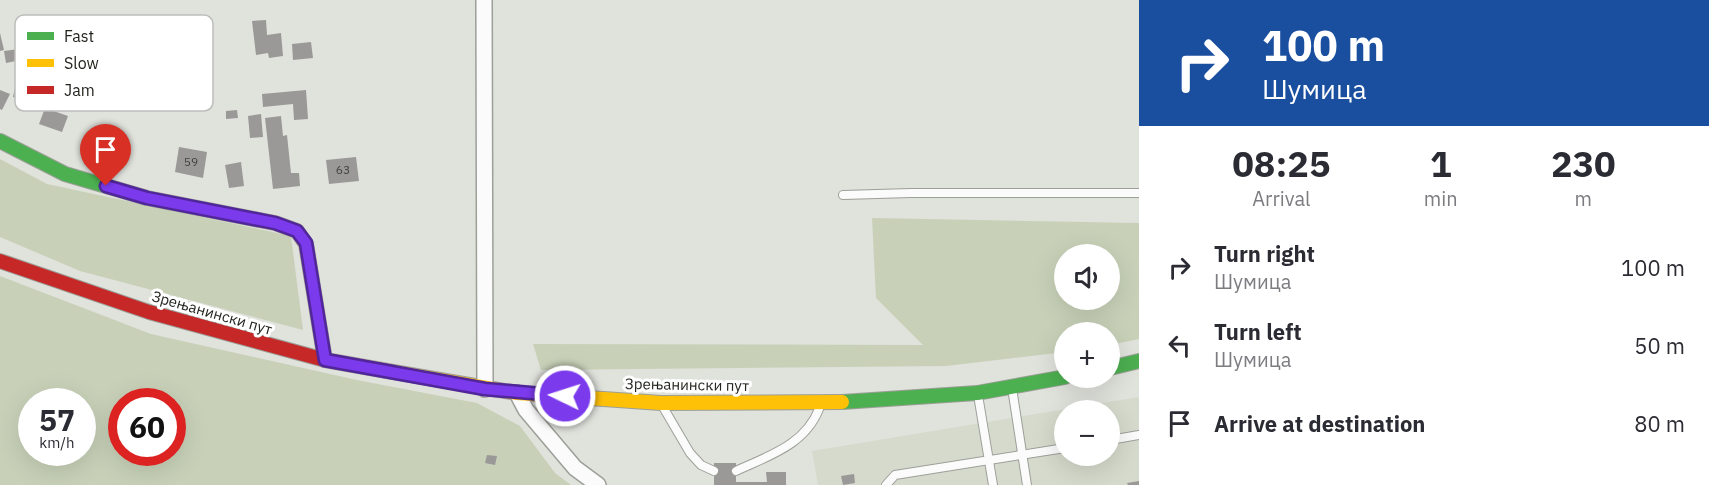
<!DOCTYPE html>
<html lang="en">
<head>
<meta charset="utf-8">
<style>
  body { margin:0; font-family:"IBM Plex Sans",sans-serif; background:#f7f7f7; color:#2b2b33; height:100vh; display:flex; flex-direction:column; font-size:22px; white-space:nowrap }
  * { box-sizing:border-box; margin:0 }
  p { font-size:20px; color:#7c7c81 }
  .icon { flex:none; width:33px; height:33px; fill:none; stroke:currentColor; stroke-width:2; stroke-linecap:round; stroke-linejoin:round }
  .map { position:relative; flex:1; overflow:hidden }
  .drawer { display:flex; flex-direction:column; background:#fff; width:570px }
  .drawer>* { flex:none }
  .hud { background:#1a4fa0; color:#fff; overflow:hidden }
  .controls { position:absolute; left:1054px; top:244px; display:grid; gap:12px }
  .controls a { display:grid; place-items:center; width:66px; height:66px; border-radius:50%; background:#fff; box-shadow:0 6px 24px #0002; font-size:30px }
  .speed { position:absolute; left:18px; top:388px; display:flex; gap:12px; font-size:30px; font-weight:700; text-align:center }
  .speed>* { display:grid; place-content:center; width:78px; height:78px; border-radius:50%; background:#fff; box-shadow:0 6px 24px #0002; line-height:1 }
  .speed small { font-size:15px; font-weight:400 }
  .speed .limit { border:9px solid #d22; background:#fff; color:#111 }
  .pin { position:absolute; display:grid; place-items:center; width:51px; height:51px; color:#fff; margin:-62px -26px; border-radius:50% 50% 50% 0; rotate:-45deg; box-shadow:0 0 6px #0007 }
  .pin .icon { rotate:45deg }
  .me { position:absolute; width:66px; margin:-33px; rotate:274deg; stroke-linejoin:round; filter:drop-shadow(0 0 4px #0008) }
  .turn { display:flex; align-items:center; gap:21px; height:126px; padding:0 24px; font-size:27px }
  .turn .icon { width:78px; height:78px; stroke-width:2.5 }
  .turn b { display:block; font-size:42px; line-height:51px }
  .eta { display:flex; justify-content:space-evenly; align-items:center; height:102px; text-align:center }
  .eta b { font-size:36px; font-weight:700; line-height:42px }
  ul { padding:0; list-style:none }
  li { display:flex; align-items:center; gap:18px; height:78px; padding:0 24px }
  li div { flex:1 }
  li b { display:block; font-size:22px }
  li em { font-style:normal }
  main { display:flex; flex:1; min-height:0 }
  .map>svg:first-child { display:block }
</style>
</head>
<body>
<main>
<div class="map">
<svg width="1139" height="485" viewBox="0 0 1139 485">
  <rect width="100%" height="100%" fill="#e0e2dc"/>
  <path fill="#d5dacc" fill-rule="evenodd" d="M1139 397V485H818L812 451ZM1065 411H1110V456H1065Z"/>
  <g fill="#c8d1b8" fill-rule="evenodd">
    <polygon points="0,159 47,184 291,236 303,330 80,271 0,237"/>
    <path d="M872 218 1139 223V339L1110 345V333H1065V352L946 366 541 370 533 344 923 345 876 298ZM1065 255H1110V300H1065Z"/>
    <path d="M0 276 151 334 357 380 477 403 520 426 555 473 571 485H0ZM32 402H82V453H32ZM122 402H172V453H122Z"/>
  </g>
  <g fill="#9b9998">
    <polygon points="266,20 267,35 281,33 283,56 269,58 268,53 256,55 252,21"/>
    <polygon points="0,33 4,50 0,51"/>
    <polygon points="311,42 313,58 293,60 292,44"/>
    <polygon points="19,49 21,60 6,63 4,51"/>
    <polygon points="16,83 38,88 35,101 13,97"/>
    <polygon points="0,90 10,94 2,110 0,109"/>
    <polygon points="306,90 308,119 294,120 293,104 263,107 262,94"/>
    <polygon points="45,108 68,116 62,132 39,124"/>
    <polygon points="237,110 238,118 226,119 226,111"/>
    <polygon points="261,114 263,137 250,138 248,116"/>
    <polygon points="281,116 283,136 287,135 291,173 299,173 300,186 273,189 265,118"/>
    <polygon points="179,147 207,152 203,178 175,172"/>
    <polygon points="356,157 359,181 329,184 326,160"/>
    <polygon points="241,162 244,186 229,188 225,165"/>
    <polygon points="487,455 497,456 495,465 485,463"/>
    <polygon points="714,463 736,463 736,482 767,482 766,472 786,472 786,485 714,485"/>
    <polygon points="854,474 855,483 843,485 841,476"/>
    <polygon points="1139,481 1139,485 1128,485 1127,483"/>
  </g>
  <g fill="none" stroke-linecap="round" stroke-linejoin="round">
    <defs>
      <g id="lane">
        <polyline points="843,195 911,193 1139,193"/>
        <polyline points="1012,388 1027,485"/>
        <polyline points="978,395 993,485"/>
        <polyline points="663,407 690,453 701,465 714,471"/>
        <polyline points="1110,440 1139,435"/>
        <path d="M736 471C768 456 805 445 819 409"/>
        <polyline points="886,485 895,475 1065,448"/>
      </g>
      <g id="street">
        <polyline points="484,0 485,389"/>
        <polyline points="517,393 526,410 575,468 598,485"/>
      </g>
      <g id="fast">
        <polyline points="0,141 65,174 147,198 259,220"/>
        <polyline points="1110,368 1139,361"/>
        <polyline points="842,402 977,393 1065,377"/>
      </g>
      <g id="slow">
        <polyline points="259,220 275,223 297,231 306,244 325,360"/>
        <polyline points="393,372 517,393 661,403 842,402"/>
      </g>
      <polyline id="jam" points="0,261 149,312 325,360 393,372"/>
    </defs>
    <use href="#lane" stroke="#9d9f99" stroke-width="10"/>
    <use href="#street" stroke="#9d9f99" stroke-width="18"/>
    <use href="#fast" stroke="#9d9f99" stroke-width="16"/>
    <use href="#slow" stroke="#9d9f99" stroke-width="16"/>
    <use href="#jam" stroke="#9d9f99" stroke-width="16"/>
    <use href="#lane" stroke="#fafbfa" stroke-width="8"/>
    <use href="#street" stroke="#fafbfa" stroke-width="15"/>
    <use href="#fast" stroke="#4caf50" stroke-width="14"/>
    <use href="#slow" stroke="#ffc107" stroke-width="14"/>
    <use href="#jam" stroke="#c62828" stroke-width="14"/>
  </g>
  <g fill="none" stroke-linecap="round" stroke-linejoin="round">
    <defs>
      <polyline id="route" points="106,186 147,198 275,223 297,231 306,243 325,360 485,389 565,396"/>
    </defs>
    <use href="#route" stroke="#51269a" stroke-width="15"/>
    <use href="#route" stroke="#7c3aed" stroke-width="10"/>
  </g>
  <g text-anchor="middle" stroke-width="6" stroke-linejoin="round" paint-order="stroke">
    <g font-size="12" fill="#40413c">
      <text x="191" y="166">59</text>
      <text x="343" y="174">63</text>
    </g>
    <g font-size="15" fill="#22241e" stroke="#fff">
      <text transform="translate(212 313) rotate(16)" y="5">Зрењанински пут</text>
      <text transform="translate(687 385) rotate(1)" y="5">Зрењанински пут</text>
    </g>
  </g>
  <rect x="15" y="15" width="198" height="96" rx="9" fill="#fff" stroke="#bdbdbc" stroke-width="1.5"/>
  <rect x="27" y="32" width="27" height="8" fill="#4caf50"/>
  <rect x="27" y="59" width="27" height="8" fill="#ffc107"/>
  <rect x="27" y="86" width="27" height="8" fill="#c62828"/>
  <g font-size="16" fill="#22241e">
    <text x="64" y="42">Fast</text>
    <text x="64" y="69">Slow</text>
    <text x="64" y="96">Jam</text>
  </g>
</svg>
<div class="controls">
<a><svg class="icon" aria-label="sound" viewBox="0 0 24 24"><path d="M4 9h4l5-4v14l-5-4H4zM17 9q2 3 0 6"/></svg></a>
<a>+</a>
<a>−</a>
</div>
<div class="speed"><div>57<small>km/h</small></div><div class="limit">60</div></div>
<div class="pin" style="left:106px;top:186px;background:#d93025"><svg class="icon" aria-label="arrive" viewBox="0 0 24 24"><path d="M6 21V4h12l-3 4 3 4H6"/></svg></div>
<svg class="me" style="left:565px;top:396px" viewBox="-20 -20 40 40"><circle r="17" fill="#7c3aed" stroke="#fff" stroke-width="3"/><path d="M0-11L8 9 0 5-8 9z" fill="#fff"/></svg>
</div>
<section class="drawer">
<div class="hud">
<div class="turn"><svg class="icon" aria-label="right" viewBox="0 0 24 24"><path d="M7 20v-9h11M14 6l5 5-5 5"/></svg><div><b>100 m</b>Шумица</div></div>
</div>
<div class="eta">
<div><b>08:25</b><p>Arrival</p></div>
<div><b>1</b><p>min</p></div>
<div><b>230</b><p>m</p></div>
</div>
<ul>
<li><svg class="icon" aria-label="right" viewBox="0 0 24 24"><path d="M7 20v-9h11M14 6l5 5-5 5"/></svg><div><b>Turn right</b><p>Шумица</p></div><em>100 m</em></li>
<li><svg class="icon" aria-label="left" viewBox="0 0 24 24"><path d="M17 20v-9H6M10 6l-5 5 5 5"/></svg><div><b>Turn left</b><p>Шумица</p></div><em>50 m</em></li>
<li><svg class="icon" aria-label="arrive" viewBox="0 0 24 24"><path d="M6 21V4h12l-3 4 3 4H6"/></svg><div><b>Arrive at destination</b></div><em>80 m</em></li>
</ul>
</section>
</main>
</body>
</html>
